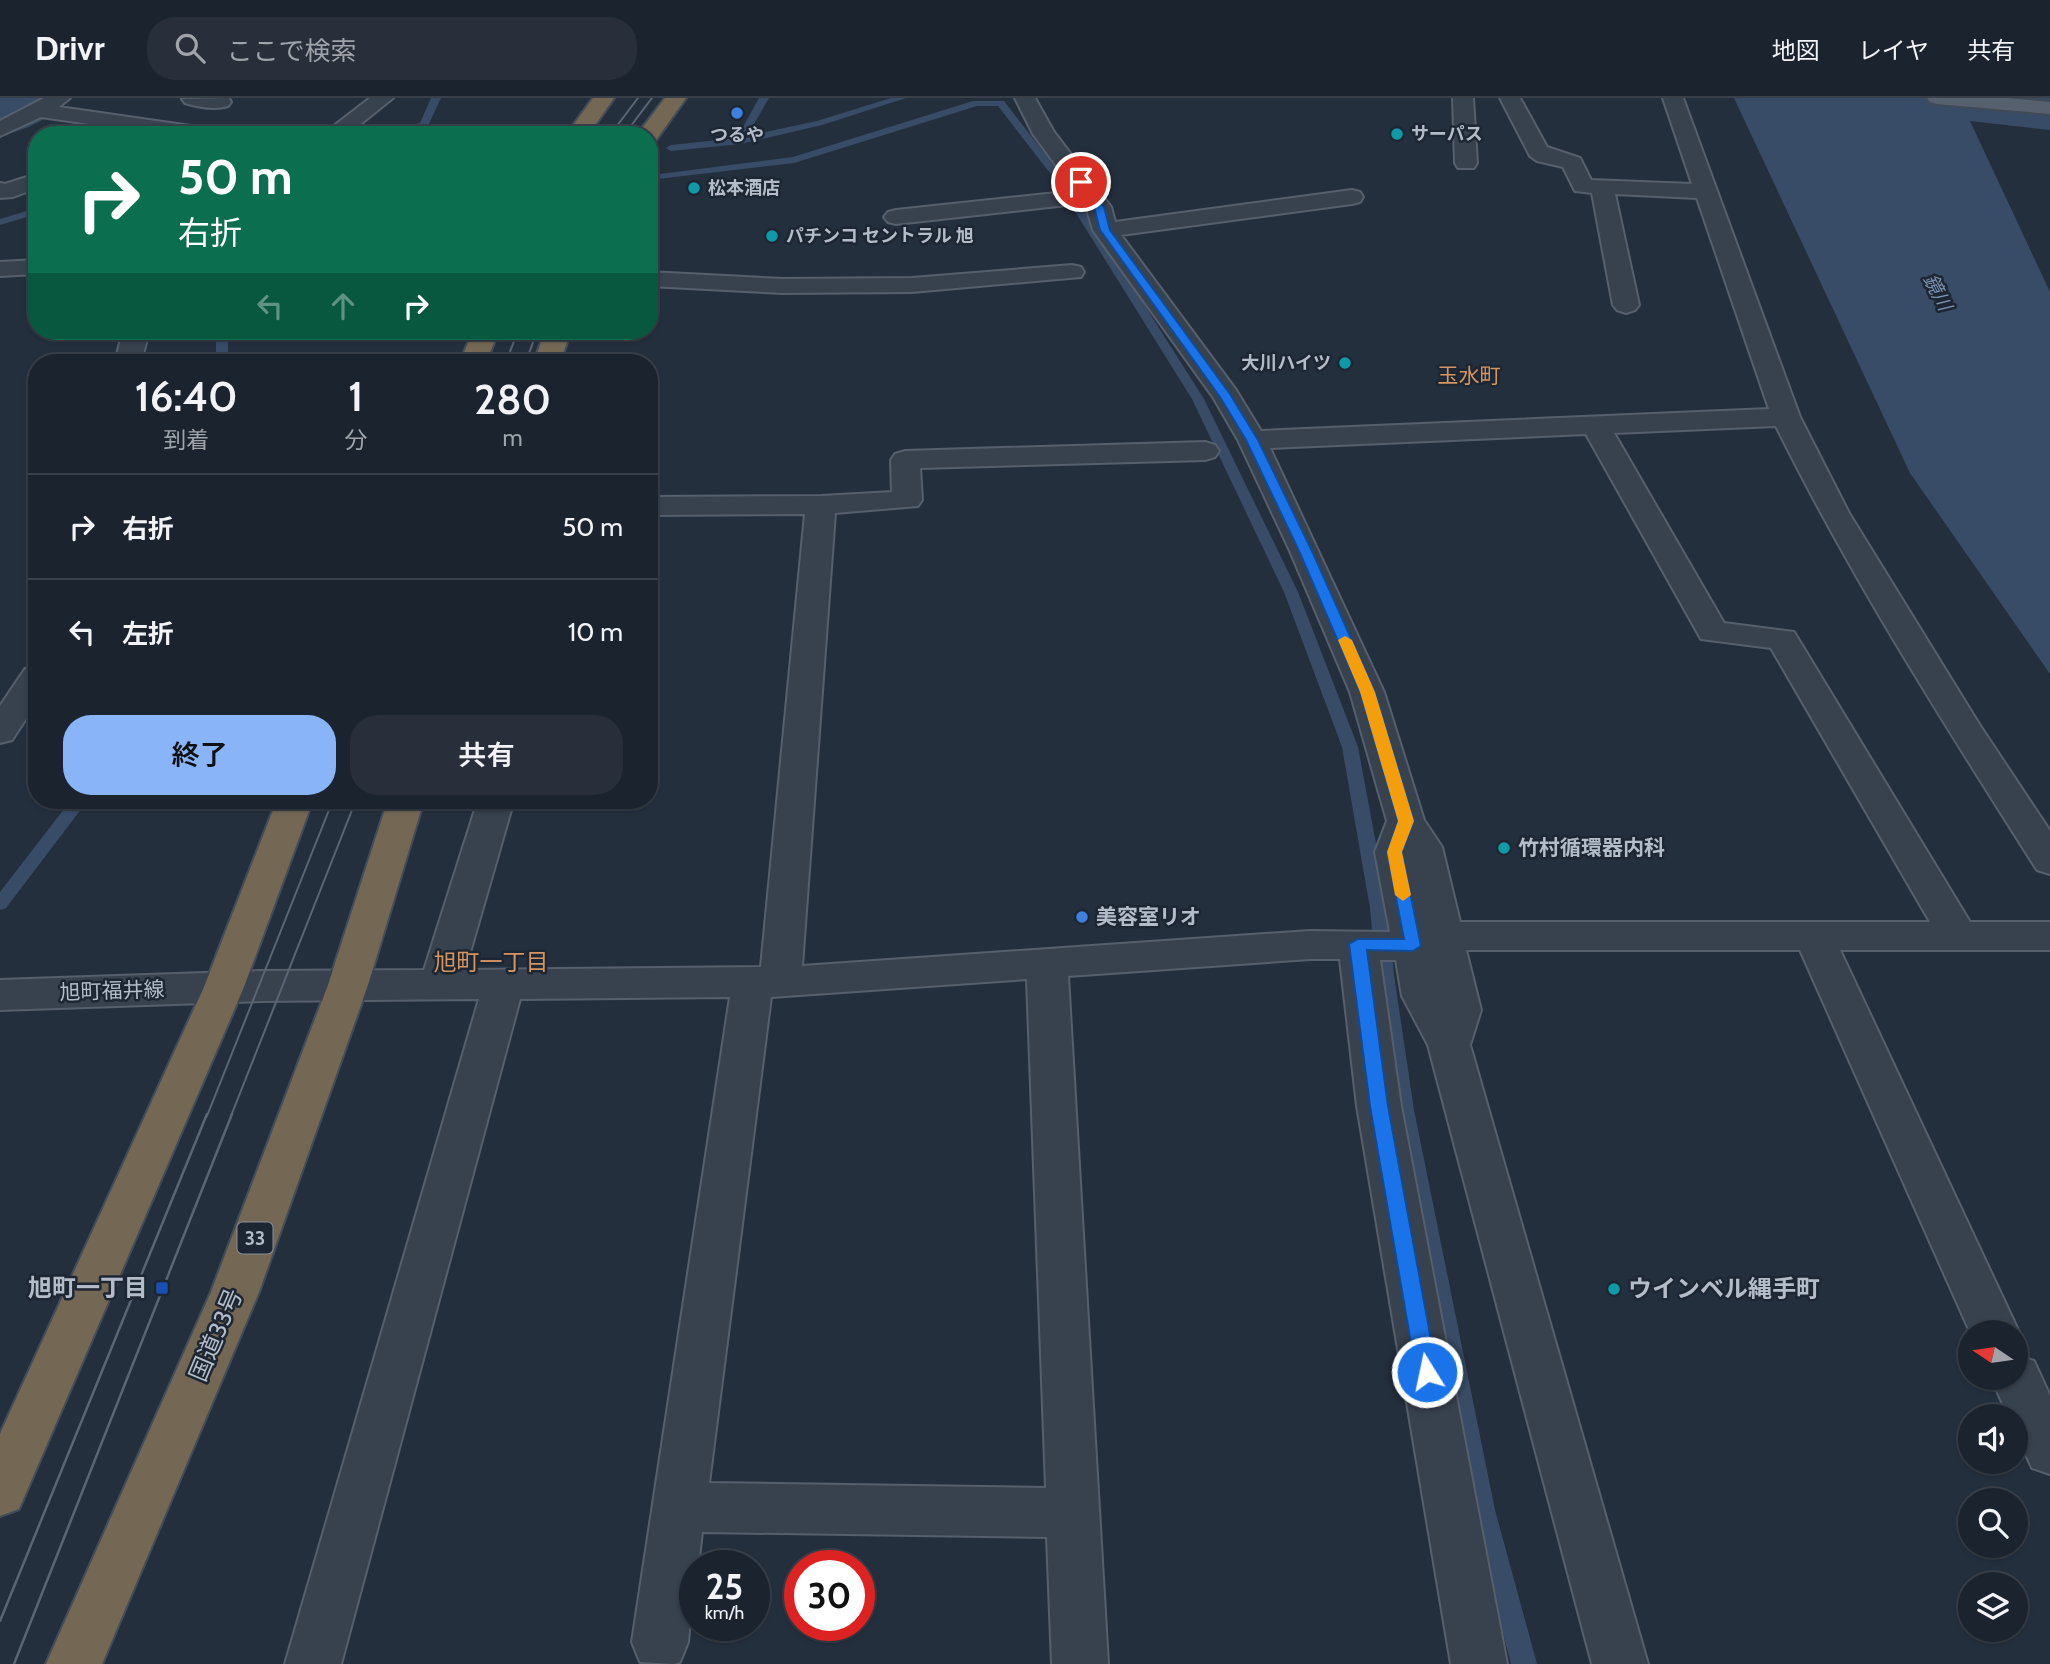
<!DOCTYPE html>
<html lang="ja">
<head>
<meta charset="utf-8">
<style>
  body { margin:0; font-family:Cabin,"Noto Sans JP",sans-serif; background:#282f3a; color:#f1f3f6; height:100vh; display:flex; flex-direction:column; font-size:26px; white-space:nowrap }
  * { box-sizing:border-box; margin:0 }
  p { font-size:23px; color:#a0a4aa }
  .icon { flex:none; width:38px; height:38px; fill:none; stroke:currentColor; stroke-width:2; stroke-linecap:round; stroke-linejoin:round }
  .map { position:relative; flex:1; overflow:hidden }
  .sheet { position:absolute; left:28px; top:256px; width:630px; height:455px; display:flex; flex-direction:column; background:#1b232e; border-radius:28px; box-shadow:0 2px 5px #0004,0 0 0 2px #39404a }
  .sheet>* { flex:none }
  .hud { position:absolute; left:28px; top:28px; width:630px; height:214px; border-radius:28px; box-shadow:0 2px 5px #0004,0 0 0 2px #39404a; background:#0b6e4f; color:#fff; overflow:hidden }
  .needle { width:46px; rotate:283deg }
  .controls { position:absolute; left:1958px; top:1222px; display:grid; gap:14px }
  .controls a { display:grid; place-items:center; width:70px; height:70px; border-radius:50%; background:#1b232e; box-shadow:0 2px 5px #0004,0 0 0 2px #39404a; font-size:35px }
  .speed { position:absolute; left:679px; top:1452px; display:flex; gap:14px; font-size:35px; font-weight:700; text-align:center }
  .speed>* { display:grid; place-content:center; width:91px; height:91px; border-radius:50%; background:#1b232e; box-shadow:0 2px 5px #0004,0 0 0 2px #39404a; line-height:1 }
  .speed small { font-size:18px; font-weight:400 }
  .speed .limit { border:10px solid #d22; background:#fff; color:#111 }
  .pin { position:absolute; display:grid; place-items:center; width:60px; height:60px; color:#fff; margin:-30px; border:4px solid #fff; border-radius:50%; box-shadow:0 2px 7px #0007 }
  .me { position:absolute; width:77px; margin:-38px; rotate:350deg; stroke-linejoin:round; filter:drop-shadow(0 0 5px #0008) }
  .turn { display:flex; align-items:center; gap:24px; height:147px; padding:0 35px; font-size:32px }
  .turn .icon { width:91px; height:91px; stroke-width:2.5 }
  .turn b { display:block; font-size:49px; line-height:60px }
  .lanes { display:flex; align-items:center; height:66px; padding:0 35px; background:#0003; justify-content:center; gap:35px; direction:ltr }
  .lanes .off { opacity:.35 }
  .eta { display:flex; justify-content:space-evenly; align-items:center; height:119px; text-align:center }
  .eta b { font-size:42px; font-weight:600; line-height:49px }
  .button { display:flex; gap:14px; margin-top:auto; padding:14px 35px }
  .button a { flex:1; height:80px; border-radius:28px; background:#8ab4f8; color:#111; font-size:28px; font-weight:600; line-height:80px; text-align:center }
  .button a+a { background:#282f3a; color:#f1f3f6 }
  ul { padding:0; list-style:none }
  li { display:flex; align-items:center; gap:21px; height:105px; padding:0 35px; border-top:2px solid #39404a }
  li div { flex:1 }
  li b { display:block; font-size:26px }
  li em { font-style:normal }
  header { display:flex; align-items:center; gap:42px; box-sizing:border-box; height:98px; padding:0 35px; background:#1b232e; border-bottom:2px solid #39404a }
  header strong { font-size:33px }
  nav { display:flex; gap:38px; margin-inline-start:auto; font-size:24px }
  .search { width:490px; height:63px; background:#282f3a; display:flex; align-items:center; gap:18px; box-sizing:border-box; padding:0 24px; border-radius:28px; color:#a0a4aa; font-size:26px }
  .map>svg:first-child { display:block }
  .water { fill:#394c67 }
  .lines { fill:none; stroke-linecap:round; stroke-linejoin:round }
  .stream { fill:#394c67; fill-rule:evenodd }
  .river { fill:#394c67; fill-rule:evenodd }
  .minor-casing { stroke:#565f6c; stroke-width:4 }
  .major-casing { stroke:#414a57; stroke-width:4 }
  .highway-casing { stroke:#434c59; stroke-width:4 }
  .minor { fill:#38414e; fill-rule:evenodd }
  .major { fill:#56606e; fill-rule:evenodd }
  .highway { fill:#746855; fill-rule:evenodd }
  .tram-far1 { stroke:#5a6575; stroke-width:2 }
  .tram { stroke:#5a6575; stroke-width:2.5 }
  .route { fill:#1a73e8; stroke:#114b97; stroke-width:2 }
  .slow { fill:#f59e0b }
  .shop-dot { fill:#3f7fe0; stroke:#1d2633; stroke-width:2.5 }
  .culture-dot { fill:#0f9aa8; stroke:#1d2633; stroke-width:2.5 }
  .transit-dot { fill:#1a4fb4; stroke:#1d2633; stroke-width:2.5 }
  .labels { text-anchor:middle; stroke-width:5; stroke-linejoin:round; paint-order:stroke }
  .far-poi-label { font-size:18px; font-weight:bold; fill:#b4bcc9; stroke:#1d2633; text-anchor:start }
  .far-water-label { font-size:19px; font-style:italic; fill:#7c92b1; stroke:#1d2633 }
  .shield { fill:#1d2633; stroke:#878f9c; stroke-width:2 }
  .shield-label { font-size:19px; font-weight:bold; fill:#b4bcc9 }
  .far-quarter-label { font-size:21px; fill:#d59563; stroke:#1d2633 }
  .poi-label { font-size:21px; font-weight:bold; fill:#b4bcc9; stroke:#1d2633; text-anchor:start }
  .street-label { font-size:21px; fill:#b4bcc9; stroke:#1d2633 }
  .neighbourhood-label { font-size:23px; fill:#d59563; stroke:#1d2633 }
  .near-poi-label { font-size:24px; font-weight:bold; fill:#b4bcc9; stroke:#1d2633; text-anchor:end }
  .near-street-label { font-size:24px; fill:#b4bcc9; stroke:#1d2633 }
</style>
</head>
<body>
<header>
<strong>Drivr</strong>
<div class="search"><svg class="icon" aria-label="search" viewBox="0 0 24 24"><circle cx="10" cy="10" r="6"/><path d="M15 15l6 6"/></svg>ここで検索</div>
<nav><a>地図</a><a>レイヤ</a><a>共有</a></nav>
</header>
<div class="map">
<svg width="2050" height="1566" viewBox="0 0 2050 1566">
  <rect width="100%" height="100%" fill="#242f3e"/>
  <path class="water" d="M1734 0H2050V32L1970 23 2050 194V576L1910 375Z"/>
  <g class="lines">
    <path class="stream" d="M431 0H441L424 36H418L417 31 360 36 355 33 360 30 406 28 420 25Z
      M759 0H769L747 38 817 23 891 0H906L822 27 740 46 671 53 666 50 671 47 737 40Z
      M973 3H1004L1065 82 1204 301 1298 494 1358 649 1388 810 1394 877 1414 1012 1495 1412 1537 1566H1511L1471 1412 1394 1012 1376 877 1370 810 1342 649 1284 494 1192 301 1056 83 998 8H977L794 65 649 82V78L652 77 793 59Z
      M323 32 326 33 327 37H306Z
      M37 110V116L0 127V121Z
      M216 233H228V264H216Z
      M71 702H88L6 810 0 812V794Z"/>
    <path class="river" d="M0 0H67C52 21 25 32 0 38Z"/>
    <g class="minor-casing">
      <path id="minor" d="M44 0H70L59 9 191 28 199 29 202 34 200 37H166L41 19 0 38V23Z
        M229 0 231 4 228 8C215 12 198 9 185 5L182 1Z
        M370 0H393L347 37H322Z
        M1015 0H1035L1054 34 1111 109 1115 124 1352 92 1360 94 1363 99 1360 104 1352 106 1121 137 1236 292 1261 333 1769 311 1697 100 1615 96 1639 207 1635 212 1626 215 1617 212 1613 207 1592 95 1575 93 1563 69 1537 63 1530 58 1500 0H1520L1547 49 1580 60 1591 82 1692 86 1663 0H1683L1800 319 1849 415 1979 626 2050 733V776L2037 772C1945 627 1852 482 1776 328L1614 335 1724 525 1794 534 1970 824H2050V852H1840L2019 1234 2016 1241V1234H1970L1800 852H1466L1481 912 1470 947 1648 1566H1592L1428 947 1402 898 1396 862H1380L1401 1008 1507 1566H1451L1357 1008 1340 861H1310L1068 878 1108 1566H1052L1047 1439 702 1434 698 1468H695L688 1544 680 1564 674 1566 640 1564 632 1544 730 899 520 901 341 1566H285L479 901 260 903 0 912V882L260 873 424 872 478 702H514L465 872 761 869 805 416 649 417V399L821 398 892 394 891 362 895 356 905 353 1205 344 1215 347 1219 353 1215 359 1205 362 920 370 922 402 918 408 835 415 802 868 1310 833 1390 834 1375 754 1387 723 1350 594 1290 453 1238 342 1213 299 1093 132 1085 105 896 126 888 124 884 119 888 114 896 112 1075 93 1033 36ZM1586 336 1701 541 1771 550 1930 824H1460L1442 749 1424 722 1384 594 1270 350ZM1027 881 1046 1390 709 1385 771 899Z
        M1453 0H1473L1477 65 1474 70H1458L1455 65Z
        M33 77 37 78V90L13 99 0 100V85L5 86Z
        M37 162V176L0 178V164Z
        M1072 167 1081 169 1084 174 1081 179 912 194 783 195 649 188V174L783 181 912 180Z
        M123 233H149L141 264H115Z
        M37 568V604L12 642 0 645V608L25 571Z
        M2016 1257 2034 1263 2050 1298V1376L2032 1370 2016 1335V1318H2008L1991 1279H2016Z"/>
    </g>
    <g class="major-casing">
      <path id="major" d="M1927 0H2007L2050 4V16L1937 6 1930 4Z"/>
    </g>
    <g class="highway-casing">
      <path id="highway" d="M593 0H614L588 37H566Z
        M665 0H686L656 42 649 43V37H637Z
        M473 233H499L486 264H460Z
        M545 233H571L560 264H534Z
        M277 702H313L244 889 19 1411 0 1418V1336L204 889Z
        M388 702H424L368 887 259 1194 102 1566H46L211 1194 328 887Z"/>
    </g>
    <use href="#minor" class="minor"/>
    <use href="#major" class="major"/>
    <use href="#highway" class="highway"/>
    <path class="tram-far1" d="M610 37 638 0
      M624 37 652 0
      M506 264 518 233
      M526 264 537 233
      M207 1018 333 702
      M231 1018 356 702"/>
    <path class="tram" d="M0 1523 207 1016
      M14 1566 232 1016"/>
  </g>
  <path class="route" d="M1078 82H1084L1104 109 1110 132 1230 296 1258 342 1312 453 1375 594 1414 723 1402 754 1421 848 1413 853 1367 852 1388 1008 1437 1274 1434 1280 1427 1283 1419 1280 1416 1274 1370 1008 1349 846 1358 841H1404L1387 754 1398 723 1360 594 1299 453 1246 342 1220 299 1100 132 1094 109 1076 84Z"/>
  <path class="slow" d="M1345 538 1352 542 1375 594 1414 723 1402 754 1411 797 1403 803 1395 797 1387 754 1398 723 1360 594 1338 542Z"/>
  <g class="shop-dot">
    <circle cx="737" cy="15" r="7"/>
    <circle cx="1082" cy="819" r="7"/>
  </g>
  <g class="culture-dot">
    <circle cx="1397" cy="36" r="7"/>
    <circle cx="694" cy="90" r="7"/>
    <circle cx="772" cy="138" r="7"/>
    <circle cx="1345" cy="265" r="7"/>
    <circle cx="1504" cy="750" r="7"/>
    <circle cx="1614" cy="1191" r="7"/>
  </g>
  <rect class="transit-dot" x="155" y="1183" width="14" height="14" rx="3.5"/>
  <g class="labels">
    <g class="far-poi-label">
      <text x="1411" y="42">サーパス</text>
      <text x="737" y="43" text-anchor="middle">つるや</text>
      <text x="708" y="96">松本酒店</text>
      <text x="786" y="144">パチンコ セントラル 旭</text>
      <text x="1331" y="271" text-anchor="end">大川ハイツ</text>
    </g>
    <g class="far-water-label">
      <text transform="translate(1938 194) rotate(62)" y="7">鏡川</text>
    </g>
    <rect class="shield" x="237.5" y="1124.5" width="35" height="31" rx="5"/>
    <g class="shield-label">
      <text x="255" y="1147">33</text>
    </g>
    <g class="far-quarter-label">
      <text x="1469" y="285">玉水町</text>
    </g>
    <g class="poi-label">
      <text x="1518" y="757">竹村循環器内科</text>
      <text x="1096" y="826">美容室リオ</text>
    </g>
    <g class="street-label">
      <text transform="translate(112 893) rotate(-2)" y="7">旭町福井線</text>
    </g>
    <g class="neighbourhood-label">
      <text x="491" y="872">旭町一丁目</text>
    </g>
    <g class="near-poi-label">
      <text x="148" y="1198">旭町一丁目</text>
      <text x="1628" y="1199" text-anchor="start">ウインベル縄手町</text>
    </g>
    <g class="near-street-label">
      <text transform="translate(216 1237) rotate(-67)" y="8">国道33号</text>
    </g>
  </g>
</svg>
<div class="controls">
<a><svg class="needle" viewBox="-14 -14 28 28"><path d="M0-13l5 13h-10z" fill="#e53935"/><path d="M0 13l5-13h-10z" fill="#a0a4aa"/></svg></a>
<a><svg class="icon" aria-label="sound" viewBox="0 0 24 24"><path d="M4 9h4l5-4v14l-5-4H4zM17 9q2 3 0 6"/></svg></a>
<a><svg class="icon" aria-label="search" viewBox="0 0 24 24"><circle cx="10" cy="10" r="6"/><path d="M15 15l6 6"/></svg></a>
<a><svg class="icon" aria-label="layers" viewBox="0 0 24 24"><path d="M12 4l9 5-9 5-9-5zM3 14l9 5 9-5"/></svg></a>
</div>
<div class="speed"><div>25<small>km/h</small></div><div class="limit">30</div></div>
<div class="pin" style="left:1081px;top:84px;background:#d93025"><svg class="icon" aria-label="arrive" viewBox="0 0 24 24"><path d="M6 21V4h12l-3 4 3 4H6"/></svg></div>
<svg class="me" style="left:1427px;top:1274px" viewBox="-20 -20 40 40"><circle r="17" fill="#1a73e8" stroke="#fff" stroke-width="3"/><path d="M0-11L8 9 0 5-8 9z" fill="#fff"/></svg>
<div class="hud">
<div class="turn"><svg class="icon" aria-label="right" viewBox="0 0 24 24"><path d="M7 20v-9h11M14 6l5 5-5 5"/></svg><div><b>50 m</b>右折</div></div>
<div class="lanes"><svg class="icon off" aria-label="left" viewBox="0 0 24 24"><path d="M17 20v-9H6M10 6l-5 5 5 5"/></svg><svg class="icon off" aria-label="ahead" viewBox="0 0 24 24"><path d="M12 20V5M6 11l6-6 6 6"/></svg><svg class="icon" aria-label="right" viewBox="0 0 24 24"><path d="M7 20v-9h11M14 6l5 5-5 5"/></svg></div>
</div>
<section class="sheet">
<div class="eta">
<div><b>16:40</b><p>到着</p></div>
<div><b>1</b><p>分</p></div>
<div><b>280</b><p>m</p></div>
</div>
<ul>
<li><svg class="icon" aria-label="right" viewBox="0 0 24 24"><path d="M7 20v-9h11M14 6l5 5-5 5"/></svg><div><b>右折</b></div><em>50 m</em></li>
<li><svg class="icon" aria-label="left" viewBox="0 0 24 24"><path d="M17 20v-9H6M10 6l-5 5 5 5"/></svg><div><b>左折</b></div><em>10 m</em></li>
</ul>
<div class="button"><a>終了</a><a>共有</a></div>
</section>
</div>
</body>
</html>
